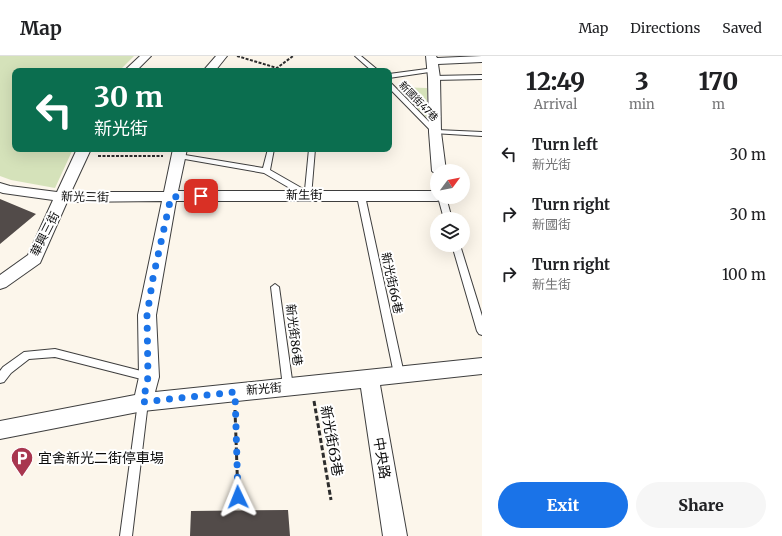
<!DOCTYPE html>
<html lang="en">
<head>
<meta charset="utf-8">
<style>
  body { margin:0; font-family:Merriweather,"Noto Sans TC",serif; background:#f6f6f6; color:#202124; height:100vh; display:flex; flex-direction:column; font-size:15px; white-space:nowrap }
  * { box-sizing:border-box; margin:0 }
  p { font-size:13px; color:#757577 }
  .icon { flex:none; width:22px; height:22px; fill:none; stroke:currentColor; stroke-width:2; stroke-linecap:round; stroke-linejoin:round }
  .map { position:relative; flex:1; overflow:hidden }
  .sheet { display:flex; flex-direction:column; background:#fff; width:300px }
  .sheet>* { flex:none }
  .banner { position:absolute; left:12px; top:12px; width:380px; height:84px; border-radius:8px; box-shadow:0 4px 16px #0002; background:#0b6e4f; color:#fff; overflow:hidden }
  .needle { width:26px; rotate:58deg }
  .buttons { position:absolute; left:430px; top:108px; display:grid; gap:8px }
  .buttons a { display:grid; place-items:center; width:40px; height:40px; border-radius:50%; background:#fff; box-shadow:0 4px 16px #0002; font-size:20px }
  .pin { position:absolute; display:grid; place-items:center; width:34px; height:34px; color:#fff; margin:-17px; border-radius:8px; box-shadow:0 2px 6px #0006 }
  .me { position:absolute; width:44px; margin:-22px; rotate:358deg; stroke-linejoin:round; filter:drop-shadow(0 0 3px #0008) }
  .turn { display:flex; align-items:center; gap:14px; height:84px; padding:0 16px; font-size:18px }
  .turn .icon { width:52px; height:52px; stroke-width:2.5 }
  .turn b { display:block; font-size:28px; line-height:34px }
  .eta { display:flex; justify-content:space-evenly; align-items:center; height:68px; text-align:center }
  .eta b { font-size:24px; font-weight:800; line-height:28px }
  .button { display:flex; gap:8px; margin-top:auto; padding:8px 16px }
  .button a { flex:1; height:46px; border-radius:24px; background:#1a73e8; color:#fff; font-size:16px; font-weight:800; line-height:46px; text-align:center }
  .button a+a { background:#f6f6f6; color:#202124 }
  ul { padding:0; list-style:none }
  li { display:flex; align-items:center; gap:12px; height:60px; padding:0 16px }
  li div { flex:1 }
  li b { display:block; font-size:15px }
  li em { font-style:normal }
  header { display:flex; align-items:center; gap:24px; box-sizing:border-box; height:56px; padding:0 20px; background:#fff; border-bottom:1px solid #e0e0e0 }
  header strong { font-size:19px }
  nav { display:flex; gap:22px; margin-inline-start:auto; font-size:14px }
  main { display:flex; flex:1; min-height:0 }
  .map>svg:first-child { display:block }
  .green { fill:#d5e2ba }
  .building { fill:#524b49 }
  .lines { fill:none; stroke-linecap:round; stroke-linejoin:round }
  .service-casing { stroke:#3e3e3e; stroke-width:2 }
  .minor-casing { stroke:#3e3e3e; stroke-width:2 }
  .path-far1 { stroke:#2d2d2d; stroke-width:2; stroke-dasharray:3 1.5; stroke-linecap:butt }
  .path { stroke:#2d2d2d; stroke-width:3; stroke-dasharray:5 2.5; stroke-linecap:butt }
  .service { fill:#fff; fill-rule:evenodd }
  .minor { fill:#fff; fill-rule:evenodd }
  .route { stroke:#1a73e8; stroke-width:7; stroke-dasharray:0 12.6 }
  .labels { text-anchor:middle; stroke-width:4; stroke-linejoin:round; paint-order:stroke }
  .far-street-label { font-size:10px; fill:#0b0b0b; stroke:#fff }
  .street-label { font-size:12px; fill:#0b0b0b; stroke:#fff }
  .near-street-label { font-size:14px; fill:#0b0b0b; stroke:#fff }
  .near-poi-label { font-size:14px; fill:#0b0b0b; stroke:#fff; text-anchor:start }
</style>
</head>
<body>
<header>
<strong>Map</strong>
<nav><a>Map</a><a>Directions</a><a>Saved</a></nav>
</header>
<main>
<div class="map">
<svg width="482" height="480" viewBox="0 0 482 480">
  <rect width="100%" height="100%" fill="#fcf6eb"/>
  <path class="green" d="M0 0H134L119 15H15V93H73L55 132 11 124 0 120Z
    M396 31 427 32V62Z"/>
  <path class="building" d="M0 143 36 158 0 188Z
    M288 454 290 480H190L191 455Z"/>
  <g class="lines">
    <g class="service-casing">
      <path id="service" d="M355 0H361L379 15H372Z
        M434 12 437 14 436 15 389 22V18Z
        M482 19V23L434 24 431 22 434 20Z
        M389 26 391 27 437 74 482 76V80L433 77 389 32Z
        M268 93H274L270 114 305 134 309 93H315L311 141H305L264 117 179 102 175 100 179 98 263 112Z
        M358 138H361L365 140 404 318 403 321 399 322 395 321 394 318 357 140Z
        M438 141H446L452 163H444Z
        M452 189H460L482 260V279L479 278 477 275Z
        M275 228 279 231 293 331 292 334 288 335 284 334 283 331 271 231Z
        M55 293 149 317 153 318 154 321 153 324 149 325 55 301 29 303 11 317 4 326 0 327V315L3 311 24 296Z
        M143 341 147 343 148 346 132 480H120L138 346 139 343Z"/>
    </g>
    <g class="minor-casing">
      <path id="minor" d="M140 0H151L136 15H124Z
        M216 0H227L215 15H203Z
        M426 0H436L437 2 482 0V6L438 8 440 22 441 76 446 115H437V119L432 115 429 76 428 22Z
        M77 93H91L71 136H164L173 93H187L178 135H437V141H444L442 143 437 145H176L156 259 159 321 155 336 482 302V318L380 329 407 480H383L361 332 143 355 0 383V365L135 339 139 321 138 259 162 145 67 146 40 207 6 231 0 233V219L28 199 53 144 3 137 0 136V127L10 130 57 136Z"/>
    </g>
    <path class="path-far1" d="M237 0 277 12 293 0
      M98 100H163"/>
    <path class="path" d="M314 345 331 444
      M235 354 238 441"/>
    <use href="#service" class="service"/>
    <use href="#minor" class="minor"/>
  </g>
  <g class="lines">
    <path class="route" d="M201 140 171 141 153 222 147 259 148 321 143 346 235 336 238 441"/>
  </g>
  <defs>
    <g id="parking-pin" transform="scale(1.15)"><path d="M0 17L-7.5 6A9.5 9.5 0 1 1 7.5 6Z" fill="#a8364f" stroke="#fff"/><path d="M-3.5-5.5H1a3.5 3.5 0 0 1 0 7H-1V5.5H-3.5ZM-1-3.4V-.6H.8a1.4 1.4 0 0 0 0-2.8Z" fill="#fff"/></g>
  </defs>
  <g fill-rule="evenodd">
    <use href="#parking-pin" x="22" y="402"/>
  </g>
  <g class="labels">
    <g class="far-street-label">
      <text transform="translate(419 45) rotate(46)" y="4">新國街47巷</text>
    </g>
    <g class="street-label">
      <text x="304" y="143">新生街</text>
      <text transform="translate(85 141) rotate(1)" y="4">新光三街</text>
      <text transform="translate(45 178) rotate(-63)" y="4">華興三街</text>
      <text transform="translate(392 227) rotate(78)" y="4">新光街66巷</text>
      <text transform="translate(294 279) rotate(83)" y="4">新光街86巷</text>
      <text transform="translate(264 333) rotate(-5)" y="4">新光街</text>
    </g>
    <g class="near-street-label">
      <text transform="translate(332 385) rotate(80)" y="5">新光街63巷</text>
      <text transform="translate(382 402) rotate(81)" y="5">中央路</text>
    </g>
    <g class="near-poi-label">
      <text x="38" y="407">宜舍新光二街停車場</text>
    </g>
  </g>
</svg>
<div class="buttons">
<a><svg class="needle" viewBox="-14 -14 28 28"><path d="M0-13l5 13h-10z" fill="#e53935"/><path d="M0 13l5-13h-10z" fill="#757577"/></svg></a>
<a><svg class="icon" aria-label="layers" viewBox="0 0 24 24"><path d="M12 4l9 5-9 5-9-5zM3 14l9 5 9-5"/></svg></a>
</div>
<div class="pin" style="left:201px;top:140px;background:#d93025"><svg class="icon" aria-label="arrive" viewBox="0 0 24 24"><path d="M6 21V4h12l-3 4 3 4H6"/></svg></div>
<svg class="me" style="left:238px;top:441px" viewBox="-20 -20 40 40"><path d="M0-17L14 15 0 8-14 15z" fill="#1a73e8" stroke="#fff" stroke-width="4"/></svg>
<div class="banner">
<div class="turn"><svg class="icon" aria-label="left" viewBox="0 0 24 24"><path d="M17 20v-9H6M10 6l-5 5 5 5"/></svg><div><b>30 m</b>新光街</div></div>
</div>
</div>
<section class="sheet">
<div class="eta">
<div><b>12:49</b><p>Arrival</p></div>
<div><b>3</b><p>min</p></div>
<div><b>170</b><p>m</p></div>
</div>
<ul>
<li><svg class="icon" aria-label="left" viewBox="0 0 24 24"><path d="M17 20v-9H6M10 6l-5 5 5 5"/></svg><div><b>Turn left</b><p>新光街</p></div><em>30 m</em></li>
<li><svg class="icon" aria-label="right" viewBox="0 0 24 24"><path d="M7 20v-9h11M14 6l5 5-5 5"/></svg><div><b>Turn right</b><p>新國街</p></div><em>30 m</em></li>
<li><svg class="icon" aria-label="right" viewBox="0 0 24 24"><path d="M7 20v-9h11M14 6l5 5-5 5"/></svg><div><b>Turn right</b><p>新生街</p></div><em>100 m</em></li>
</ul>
<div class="button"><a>Exit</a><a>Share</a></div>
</section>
</main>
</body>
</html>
